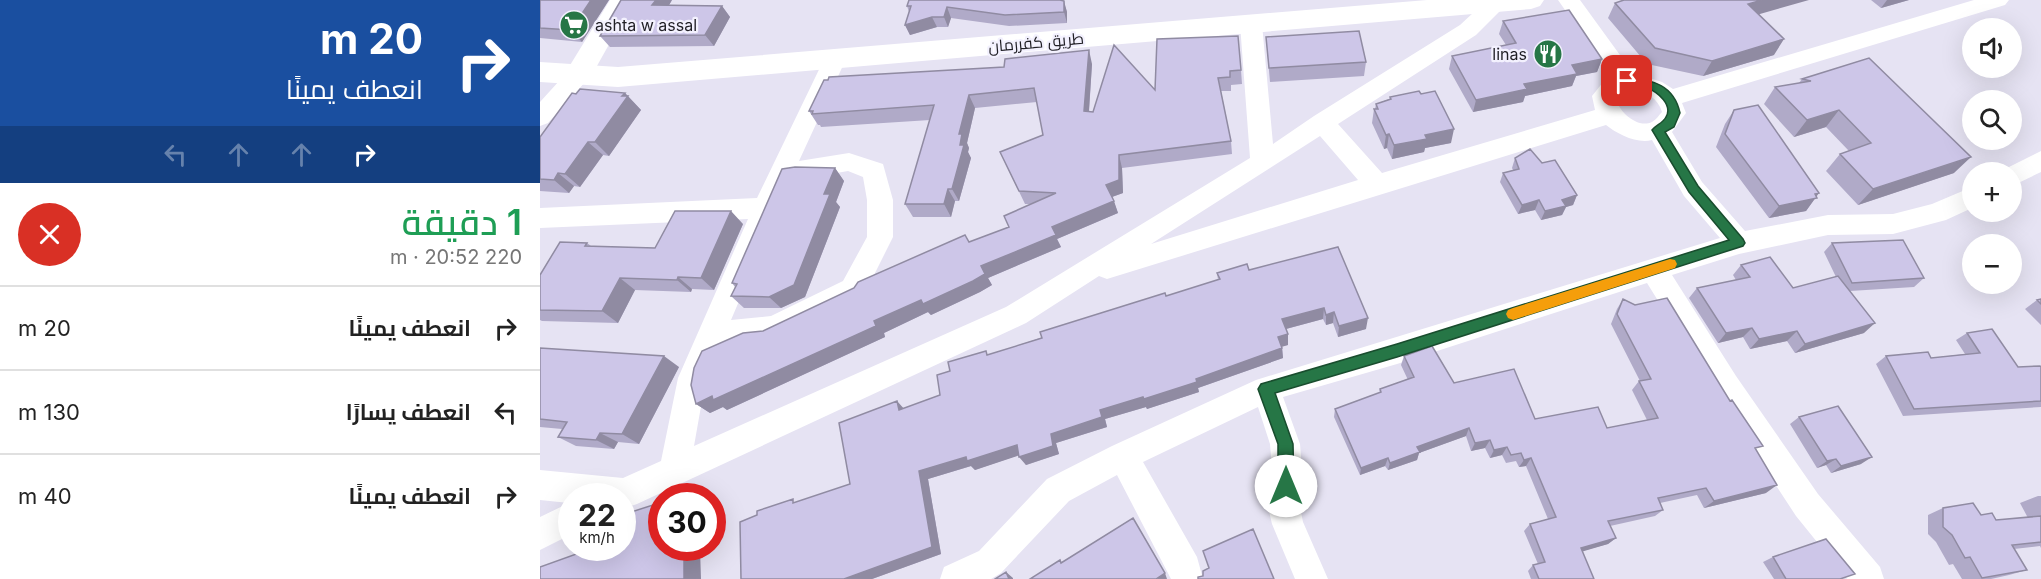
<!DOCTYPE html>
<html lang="ar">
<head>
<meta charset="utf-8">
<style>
  body { margin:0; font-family:Inter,Cairo,sans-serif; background:#f2f2f2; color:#222; direction:rtl; height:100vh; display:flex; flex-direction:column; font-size:22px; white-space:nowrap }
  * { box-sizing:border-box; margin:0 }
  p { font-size:20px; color:#767676 }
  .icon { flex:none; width:33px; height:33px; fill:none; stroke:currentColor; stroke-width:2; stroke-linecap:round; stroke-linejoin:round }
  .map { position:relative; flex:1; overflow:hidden; direction:ltr }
  .sheet { display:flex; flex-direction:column; background:#fff; width:540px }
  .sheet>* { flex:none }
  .top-card { background:#1a4fa0; color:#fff; overflow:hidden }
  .tools { position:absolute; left:1422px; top:18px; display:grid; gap:12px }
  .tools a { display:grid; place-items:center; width:60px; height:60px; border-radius:50%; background:#fff; box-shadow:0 6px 24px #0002; font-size:30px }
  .speed { position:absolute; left:18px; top:483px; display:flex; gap:12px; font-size:30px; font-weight:700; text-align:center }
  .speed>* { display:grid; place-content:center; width:78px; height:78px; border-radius:50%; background:#fff; box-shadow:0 6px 24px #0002; line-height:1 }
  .speed small { font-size:15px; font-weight:400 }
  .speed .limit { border:9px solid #d22; background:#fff; color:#111 }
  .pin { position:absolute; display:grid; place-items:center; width:51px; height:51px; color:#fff; margin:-26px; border-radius:12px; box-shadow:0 3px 9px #0006 }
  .me { position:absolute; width:66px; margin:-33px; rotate:0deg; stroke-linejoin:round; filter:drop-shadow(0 0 4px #0008) }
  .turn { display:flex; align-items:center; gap:21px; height:126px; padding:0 18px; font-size:27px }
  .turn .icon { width:78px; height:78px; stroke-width:2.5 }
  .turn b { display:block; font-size:42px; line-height:51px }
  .lanes { display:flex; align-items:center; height:57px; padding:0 18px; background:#0003; justify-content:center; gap:30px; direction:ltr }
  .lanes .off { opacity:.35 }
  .round { display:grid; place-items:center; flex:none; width:63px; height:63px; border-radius:32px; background:#f2f2f2 }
  .summary { display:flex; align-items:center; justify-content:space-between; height:102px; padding:0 18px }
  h1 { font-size:36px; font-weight:600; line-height:45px; color:#1e9e55 }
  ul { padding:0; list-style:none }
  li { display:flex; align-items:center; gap:18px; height:84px; padding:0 18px; border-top:2px solid #e0e0e0 }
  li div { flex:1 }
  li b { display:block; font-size:22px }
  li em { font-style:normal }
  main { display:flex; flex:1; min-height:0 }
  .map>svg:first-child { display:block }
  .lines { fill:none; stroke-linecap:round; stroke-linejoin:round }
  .minor { fill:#fff; fill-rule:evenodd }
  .tertiary { fill:#fff; fill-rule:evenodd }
  .secondary { fill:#fff; fill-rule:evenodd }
  .wall { fill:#b0aac8 }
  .shaded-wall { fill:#908ba2 }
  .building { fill:#cdc6e8; stroke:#908ba2; stroke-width:1.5 }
  .route { fill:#267646; stroke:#194d2e; stroke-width:1.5 }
  .slow { fill:#f59e0b }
  .labels { text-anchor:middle; stroke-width:4.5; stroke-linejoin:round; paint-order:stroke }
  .poi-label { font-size:16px; fill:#201f25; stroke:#f3f1fe; text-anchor:start }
  .street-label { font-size:16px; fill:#201f25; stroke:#f3f1fe }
</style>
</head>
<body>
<main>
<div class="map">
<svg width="1501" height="579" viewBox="0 0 1501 579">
  <rect width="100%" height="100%" fill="#e6e3f3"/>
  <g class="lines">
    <path class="minor" d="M947 0H964L967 4 936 35 798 124 842 173 1055 110 1052 96 1064 81 1073 78 1018 0H1040L1093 73 1122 82 1133 89 1434 0H1469L1465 5 1142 103 1146 113 1132 132 1162 182 1205 231 1288 215 1353 214 1392 204 1432 187V208L1406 220 1353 234 1288 235 1199 254 1132 275 1196 376 1278 494 1340 567 1344 579H1307L1256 516 1176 394 1107 283 857 364 743 397 760 444 762 469 760 507 763 522 788 579H755L732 524 728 507 732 469 730 444 718 407 603 462 657 557 663 579H631L577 475 529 501 461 573 451 579H400L404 567 439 551 507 479 572 446 716 380 1180 238 1144 196 1112 140C1097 144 1077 134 1066 125L567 279 559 276 486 323 97 504 82 509V496H32V534L0 550V517L29 503 0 500V470L83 478 121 461 138 378 208 219 0 228V208L217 198 287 53 295 51 303 53 306 59 259 161 309 153 343 164 353 200V237L323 297 234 340 180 345 166 378 154 446 466 307 710 158 700 24 703 19 711 17 719 19 722 24 733 144 774 116 920 25ZM1093 89C1106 92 1118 98 1122 112 1119 115 1116 120 1112 122 1097 129 1078 111 1076 98L1080 93ZM780 136 818 180 611 244ZM308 171 323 177 327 200V237L303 281 231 316 191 320 250 181Z
      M38 67 46 69 49 75 46 81 8 123 0 126V102L30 69Z
      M1501 151V172L1472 186V172H1462L1463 170Z"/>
    <path class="tertiary" d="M70 0H98L86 14 48 82 38 85 28 82 24 75Z"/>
    <path class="secondary" d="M887 0H1004L1000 6 991 9 78 87 0 82V62L78 67Z"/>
  </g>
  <path class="wall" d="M0 0H69L42 42 0 38Z
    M132 0 129 5 182 6 190 17 174 46 70 47 60 36Z
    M523 0 527 12V23L469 26 411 18 408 27H397L370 35 365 25 369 12 367 6Z
    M1331 0H1369L1341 8Z
    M1075 3 1219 14 1234 55 1163 76 1107 64 1068 18Z
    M963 21 1062 59 1057 72 1036 76 1032 86 985 96 983 102 933 112 909 69 912 56 966 45 959 34Z
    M726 37 826 62 824 76 730 82Z
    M617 39 701 70 702 84 691 85V91H681L691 141 692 154 582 168 583 193 572 197 578 213 517 239 521 247 448 278 452 285 440 292 391 315 388 312 344 333 345 337 187 410 183 407 170 413 156 404 223 331 429 242 469 227 490 204H485L460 152 503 135 497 102 435 108 427 143 429 148 428 152 431 158 419 201H415L411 217H373L365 204 390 120 281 127 280 125H278L269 111 552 64 549 112H553L615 90Z
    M1329 58 1414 173 1318 205 1286 171 1300 154 1309 151 1286 127 1254 137 1224 104 1235 87 1259 83 1262 79Z
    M85 93 101 110 69 156 63 155 40 187 34 186 29 193 0 191V137Z
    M850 97 911 143 885 148 884 152 852 159 847 148 844 149 832 123 834 109H835L836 104 849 99Z
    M1194 110 1276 197 1266 211 1229 218 1176 147 1185 124Z
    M975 158 1002 163 1037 195 1033 205 1026 207 1022 215 1001 220 995 210 978 214 960 182 963 173 973 170 972 168Z
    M295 168 304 181 296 202 300 207 265 297 241 308H204L191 296 195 287 192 283Z
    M203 224 174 290 152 289 151 292 95 290 78 323 2 321 0 320V275L47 243 51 246 115 248Z
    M1292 243 1384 278 1374 287 1310 291 1324 333 1255 353 1247 341 1210 349 1203 337 1178 343 1149 298 1157 288 1196 280 1193 275 1201 265 1253 288 1296 277 1284 252Z
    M709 270 826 329 798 337 793 323 786 325 783 319 746 329 748 334V345L742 346 743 358 658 388 659 392 607 409 606 407 565 419 567 427 516 443 519 454 486 465 479 455 435 470 431 466 388 479 401 554 332 579H201L258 502 310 484 364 409 400 395 410 371 449 355 626 296 678 280 677 273Z
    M1083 299 1217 451 1226 493 1164 508 1157 495 1120 503 1123 510 1115 516 1070 526 1076 538 1068 544 1042 551 1054 579H991L988 571 993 565 998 564 984 531 990 524 1008 519 986 466 979 467 976 461 966 463 962 455 950 458 945 448 931 451 926 436 879 453 877 460 848 470 845 466 820 475 794 417 795 409 839 393 840 389 868 380 861 365 864 356 914 383 995 419 1067 428 1107 420 1092 390 1099 381H1100L1071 324 1077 309Z
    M1501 299V325L1485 309 1497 300Z
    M1427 333 1478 367H1501V407L1363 416 1336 364 1346 356 1391 358 1425 354 1416 340Z
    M0 348 139 367 99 444 78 442 74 449 36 446 18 437 22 429 0 427Z
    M1259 417 1321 464 1291 473 1286 465 1277 468 1250 424Z
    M1498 496H1501V548L1500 546 1474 549 1487 570 1469 575 1451 579H1422L1413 564 1409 565 1396 542 1388 534V515L1403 508 1441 515 1456 520 1488 518 1480 503Z
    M1233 557 1302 579H1234L1223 562Z"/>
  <path class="shaded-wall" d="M51 0H69L42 42 31 30Z
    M116 0H132L122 17 112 5Z
    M1222 0H1269L1199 20 1208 4Z
    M1347 0H1369L1341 8Z
    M524 1 527 12V23L524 12Z
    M182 6 190 17 174 46 165 35Z
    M407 7 411 18 408 27 404 17Z
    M392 17 397 27 370 35 365 25Z
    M1244 39 1234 55 1163 76 1172 61Z
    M549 50 552 64 548 124 544 111Z
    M1062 59 1057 72 1036 76 1032 86 985 96 983 102 933 112 936 100 1032 65Z
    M85 93 101 110 69 156 55 142Z
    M429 95 435 108 427 143 429 148 428 152 431 158 419 201 412 189 420 145 419 134Z
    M1299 110 1286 127 1254 137 1267 120Z
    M914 129 911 143 885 148 884 152 852 159 854 145 885 135Z
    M849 134 847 148 844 149 846 135Z
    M48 142 63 155 40 187 25 174Z
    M579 155 582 168 583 193 569 198 566 185Z
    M1431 157 1414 173 1318 205 1333 189Z
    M295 168 304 181 296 202 300 207 265 297 241 308 229 297 284 194Z
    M18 173 34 186 29 193 14 180Z
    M408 189 415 201 411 217 404 204Z
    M1279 193 1266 211 1229 218 1239 206Z
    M1037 195 1033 205 1026 207 1022 215 1001 220 1005 211 1022 200Z
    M999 200 995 210 978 214 982 205Z
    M574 201 578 213 517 239 521 247 448 278 452 285 440 292 391 315 388 312 344 333 345 337 187 410 183 407 170 413 156 404 334 321 441 266 512 227Z
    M191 211 203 224 174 290 161 278Z
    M138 277 152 289 151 292 137 280Z
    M80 278 95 290 78 323 62 311Z
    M784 308 783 319 742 330V319Z
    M794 312 793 323 786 325V315Z
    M828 318 826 329 798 337 799 326Z
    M1335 323 1324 333 1255 353 1265 344Z
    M1212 328 1203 337 1178 343 1186 333Z
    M1257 331 1247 341 1210 349 1219 339Z
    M748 334V345L738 348V337Z
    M742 348 743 358 658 388 659 392 607 409 606 407 565 419 567 427 516 443 519 454 486 465 479 457 511 434 560 410 603 397Z
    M124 356 139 367 99 444 82 434Z
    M357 401 366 411 359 410Z
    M929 428 926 436 879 453 877 460 848 470 850 463 877 447Z
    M60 433 78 442 74 449 56 440Z
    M950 440 945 448 931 451 935 443Z
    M477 445 483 454 435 470 431 466 388 479 401 554 332 579H304L379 471 426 457Z
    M967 447 962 455 950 458 954 450Z
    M1332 457 1321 464 1291 473 1301 466Z
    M848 458 845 466 820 475 821 468Z
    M991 458 986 466 979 467 984 460Z
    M1296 459 1286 465 1277 468 1287 461Z
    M1237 485 1226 493 1164 508 1174 501Z
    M116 504 122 506V515L116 512Z
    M1076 538 1068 544 1034 554 1041 548Z
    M144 548H160L161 579H144Z
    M466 572 473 578V579H469Z
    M625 573 627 579H616Z"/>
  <path class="building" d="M0 0H51L31 30 0 28Z
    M81 0H116L112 5 182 6 165 35 60 36Z
    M369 0H520L524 1V12L465 15 407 7 404 17H392L365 25 371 6H367Z
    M1084 0H1222L1208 4 1244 39 1172 61 1115 48 1075 3Z
    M1029 10 1062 59 1032 65 1037 74 984 84 987 89 936 100 912 56 976 43 963 21Z
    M819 31 826 62 729 68 726 37Z
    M698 36 701 70 690 71V77L678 78 691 141 579 155V180L566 185 574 201 512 227 516 235 441 266 445 274 433 281 383 304 381 300 334 321 336 326 173 400 172 396 156 404 151 385 154 368 162 351 203 333 223 331 314 288 318 282 425 235 429 242 469 227 464 216 516 193 479 191 460 152 503 135 494 88 429 95 419 134H422L420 145H424L412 189H408L404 204H365L394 105 272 114 273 111H269L284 80H288L289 77 464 67 465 59 549 50 544 111 553 112 574 45 615 90 617 39Z
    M1329 58 1431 157 1333 189 1300 154 1331 143 1299 110 1267 120 1235 87 1271 81 1262 79Z
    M40 89 85 93 82 96H88L55 142H48L25 174 18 173 14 180 0 179V137L32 93 36 94Z
    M879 91 881 94 895 91 914 129 885 135 887 139 854 145 849 134 846 135 834 109H838L836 104 851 99 850 97Z
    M1218 105 1279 193 1275 194 1277 198 1239 206 1185 134 1194 110Z
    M990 149 1002 163 1015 160 1037 195 1022 200 1026 206 1005 211 999 200 982 205 963 173 979 169 975 158Z
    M255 167 295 168 284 194H290L254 285 229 297 191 296 197 284 192 283 242 169Z
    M135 211H191L161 278 138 277 137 280 80 278 62 311 0 310V275L20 242 47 243 45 246 115 248Z
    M1363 240 1384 278 1312 283 1292 243Z
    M798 247 828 318 799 326 794 312 786 315 784 308 742 319 748 334 738 337 742 348 656 379 657 382 604 399 603 397 560 410 562 417 511 434 513 446 479 457 477 445 427 461 426 457 379 471 392 547 304 579H201L200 522 217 515V511L253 499V503L310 484 299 423 357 401 359 410 400 395 397 375 410 371 408 362 446 351 447 355 502 338 500 332 625 293 626 296 680 279 677 273 707 264 709 270Z
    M1230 257 1253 288 1298 276 1335 323 1265 344 1257 331 1219 339 1212 328 1186 333 1157 288 1210 277 1201 265Z
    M1127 298 1190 401 1192 400 1223 446 1215 448 1237 485 1174 501 1166 488 1118 498 1123 510 1068 521 1076 538 1041 548 1054 579H999L993 565 1005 562 990 524 1016 517 991 458 984 460 981 453 971 455 967 447 954 450 950 440 935 443 929 428 877 447 880 452 850 463 848 458 821 468 795 409 841 392 840 389 874 377 864 356 892 346 914 383 974 369 995 419 1058 407 1067 428 1118 418 1099 381 1111 379 1077 314 1083 299 1095 305Z
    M1501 299V304L1497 300Z
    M1452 329 1478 367 1500 366 1501 367V401L1374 409 1346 356 1388 352 1391 358 1440 353 1427 333Z
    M0 348 124 356 82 434 60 433 56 440 18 437 27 422 0 419Z
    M1298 406 1332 457 1301 466 1296 459 1287 461 1259 417Z
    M1433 503 1441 515 1452 513 1456 520 1501 516V542L1472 545 1487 570 1442 578 1430 557 1425 558 1412 535 1403 527V508Z
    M116 504V512L122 510V548H144V579H0V567L42 552V548H82V515Z
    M593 518 625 573 616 579H490L520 560 521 563Z
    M713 529 734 579H658V577L663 576V571L669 568 663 551Z
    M1286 539 1315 574 1300 579H1246L1233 557Z
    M466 572 469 579H455Z"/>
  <path class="route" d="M1087 77C1113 80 1134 85 1140 113L1134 127 1125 132 1158 186 1203 239 1205 243 1203 246 857 357 735 393 753 444 754 486 752 491 746 493 741 491 738 486V444L718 389 721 384 857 344 1189 240 1149 192 1112 130C1116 125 1123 123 1126 117 1133 105 1118 92 1107 88 1100 85 1091 86 1083 84V78Z"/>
  <path class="slow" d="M1130 259 1135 260 1137 264 1135 268 973 320 968 318 966 314 968 310 973 308Z"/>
  <defs>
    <g id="supermarket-disc" transform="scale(1.5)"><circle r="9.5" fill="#267646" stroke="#f3f1fe"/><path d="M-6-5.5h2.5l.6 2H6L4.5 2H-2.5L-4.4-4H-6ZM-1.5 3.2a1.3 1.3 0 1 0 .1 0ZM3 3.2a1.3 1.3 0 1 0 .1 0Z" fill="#fff"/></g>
    <g id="restaurant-disc" transform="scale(1.5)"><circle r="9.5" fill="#267646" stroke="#f3f1fe"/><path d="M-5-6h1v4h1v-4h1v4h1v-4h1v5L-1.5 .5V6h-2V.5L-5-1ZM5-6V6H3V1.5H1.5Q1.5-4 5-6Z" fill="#fff"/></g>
  </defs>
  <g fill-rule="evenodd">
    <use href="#supermarket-disc" x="34" y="25"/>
    <use href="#restaurant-disc" x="1008" y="54"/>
  </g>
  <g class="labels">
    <g class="poi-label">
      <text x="55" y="31">ashta w assal</text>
      <text x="987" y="60" text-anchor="end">linas</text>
    </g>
    <g class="street-label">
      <text transform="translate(496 42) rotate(-5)" y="6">طريق كفررمان</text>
    </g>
  </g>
</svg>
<div class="tools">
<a><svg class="icon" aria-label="sound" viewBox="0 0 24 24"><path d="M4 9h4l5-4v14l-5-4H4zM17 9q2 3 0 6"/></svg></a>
<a><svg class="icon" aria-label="search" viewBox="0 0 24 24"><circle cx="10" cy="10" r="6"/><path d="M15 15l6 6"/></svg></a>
<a>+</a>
<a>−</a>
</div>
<div class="speed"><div>22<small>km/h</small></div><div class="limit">30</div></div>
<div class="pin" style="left:1087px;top:81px;background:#d93025"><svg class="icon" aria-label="arrive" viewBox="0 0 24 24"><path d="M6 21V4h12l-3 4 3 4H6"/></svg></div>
<svg class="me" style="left:746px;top:486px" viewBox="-20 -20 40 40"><circle r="19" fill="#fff"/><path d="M0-13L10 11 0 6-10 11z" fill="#267646"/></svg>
</div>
<section class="sheet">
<div class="top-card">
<div class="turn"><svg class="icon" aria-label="right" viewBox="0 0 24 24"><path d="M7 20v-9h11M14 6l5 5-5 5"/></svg><div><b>20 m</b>انعطف يمينًا</div></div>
<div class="lanes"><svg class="icon off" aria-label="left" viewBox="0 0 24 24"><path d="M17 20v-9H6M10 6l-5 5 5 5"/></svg><svg class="icon off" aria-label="ahead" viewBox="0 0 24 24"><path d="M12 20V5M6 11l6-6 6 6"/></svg><svg class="icon off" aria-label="ahead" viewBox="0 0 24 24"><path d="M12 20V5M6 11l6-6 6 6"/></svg><svg class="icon" aria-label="right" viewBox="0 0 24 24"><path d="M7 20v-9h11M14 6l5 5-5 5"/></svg></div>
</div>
<div class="summary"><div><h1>1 دقيقة</h1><p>220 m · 20:52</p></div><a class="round" style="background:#d93025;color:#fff"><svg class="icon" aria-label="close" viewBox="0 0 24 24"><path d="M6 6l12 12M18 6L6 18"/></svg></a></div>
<ul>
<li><svg class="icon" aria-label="right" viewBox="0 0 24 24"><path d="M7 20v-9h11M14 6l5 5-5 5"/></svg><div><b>انعطف يمينًا</b></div><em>20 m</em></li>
<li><svg class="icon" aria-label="left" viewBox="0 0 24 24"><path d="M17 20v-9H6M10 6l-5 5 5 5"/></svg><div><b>انعطف يسارًا</b></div><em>130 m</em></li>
<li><svg class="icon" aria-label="right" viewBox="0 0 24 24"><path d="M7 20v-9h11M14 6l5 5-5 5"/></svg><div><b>انعطف يمينًا</b></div><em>40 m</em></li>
</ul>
</section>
</main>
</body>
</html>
